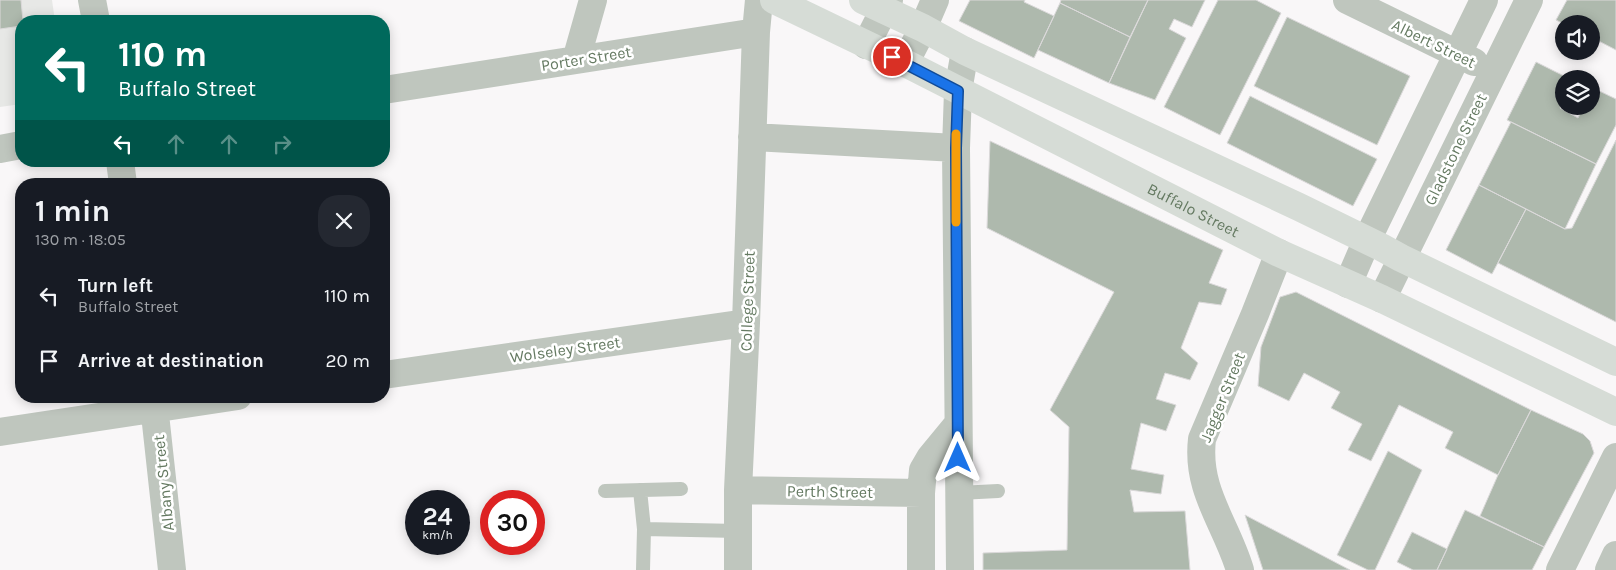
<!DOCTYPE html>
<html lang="en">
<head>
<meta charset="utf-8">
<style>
  body { margin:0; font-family:Karla,sans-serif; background:#242831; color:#f1f3f6; height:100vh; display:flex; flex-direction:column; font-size:19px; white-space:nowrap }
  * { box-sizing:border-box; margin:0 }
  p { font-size:16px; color:#9ea1a6 }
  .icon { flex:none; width:28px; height:28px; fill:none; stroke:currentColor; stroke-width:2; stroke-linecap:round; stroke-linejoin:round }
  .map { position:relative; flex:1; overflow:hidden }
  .drawer { position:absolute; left:15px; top:178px; width:375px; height:225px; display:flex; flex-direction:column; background:#171b24; border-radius:20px; box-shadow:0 2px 12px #0003 }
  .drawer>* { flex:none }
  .top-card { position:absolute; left:15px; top:15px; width:375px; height:152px; border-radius:20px; box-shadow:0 2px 12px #0003; background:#00695c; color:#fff; overflow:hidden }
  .buttons { position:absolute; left:1555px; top:15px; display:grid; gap:10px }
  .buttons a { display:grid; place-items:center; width:45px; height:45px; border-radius:50%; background:#171b24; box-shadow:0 2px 12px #0003; font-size:25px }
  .speed { position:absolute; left:405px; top:490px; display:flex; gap:10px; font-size:25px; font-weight:700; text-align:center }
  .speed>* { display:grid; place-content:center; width:65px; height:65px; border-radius:50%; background:#171b24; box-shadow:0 2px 12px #0003; line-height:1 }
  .speed small { font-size:12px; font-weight:400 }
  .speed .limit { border:8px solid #d22; background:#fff; color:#111 }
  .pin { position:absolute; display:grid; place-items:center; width:42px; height:42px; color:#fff; margin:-21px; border:2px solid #fff; border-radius:50%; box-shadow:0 1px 5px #0007 }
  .me { position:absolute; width:55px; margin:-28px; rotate:0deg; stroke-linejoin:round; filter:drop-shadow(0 0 4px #0008) }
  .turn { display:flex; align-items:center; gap:18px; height:105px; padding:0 20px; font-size:22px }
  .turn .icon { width:65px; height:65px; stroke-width:2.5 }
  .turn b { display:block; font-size:35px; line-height:42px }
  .lanes { display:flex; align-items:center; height:48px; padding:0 20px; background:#0003; justify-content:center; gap:25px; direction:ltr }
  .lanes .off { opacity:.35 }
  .round { display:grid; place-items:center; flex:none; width:52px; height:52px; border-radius:20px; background:#242831 }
  .headline { display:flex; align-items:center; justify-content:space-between; height:85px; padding:0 20px }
  h1 { font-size:30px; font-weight:700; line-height:38px }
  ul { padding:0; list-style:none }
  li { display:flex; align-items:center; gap:15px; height:65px; padding:0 20px }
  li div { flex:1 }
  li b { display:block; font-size:19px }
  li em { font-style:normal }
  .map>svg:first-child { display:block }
  .built { fill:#e7e8e6 }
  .building { fill:#aeb9ad; stroke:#dbd9da }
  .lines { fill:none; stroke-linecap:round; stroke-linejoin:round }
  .service { stroke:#bfc6be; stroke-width:14 }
  .minor { stroke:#bfc6be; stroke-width:28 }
  .secondary { stroke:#d6dcd6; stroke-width:28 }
  .route-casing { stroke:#114b97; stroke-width:12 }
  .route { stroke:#1a73e8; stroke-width:9 }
  .slow { stroke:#f59e0b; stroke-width:9 }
  .labels { text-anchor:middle; stroke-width:5; stroke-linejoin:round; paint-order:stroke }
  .street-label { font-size:16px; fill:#657a62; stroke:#fff }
</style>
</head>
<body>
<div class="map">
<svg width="1616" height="570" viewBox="0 0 1616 570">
  <rect width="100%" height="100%" fill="#f9f7f8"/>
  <path class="built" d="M0 0H52L55 21H21V104L0 107Z"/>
  <path class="building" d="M0 0H21L23 21H21V26L0 29Z
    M970 0H1025L1024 2 1054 16 1034 58 959 21Z
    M1061 0H1148L1130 37 1060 3Z
    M1148 0H1205L1192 27 1174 19 1169 29 1186 38 1155 100 1109 83Z
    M1218 0H1256L1281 13 1220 135 1164 107Z
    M1567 0H1616V50L1591 37V24H1564L1556 20Z
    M1060 3 1130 37 1109 83 1038 50Z
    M1287 17 1410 76 1377 145 1254 86Z
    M1536 62 1570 79H1564V100L1560 108 1578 118 1584 106H1591V91L1593 88 1616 99V125L1596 164 1507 120Z
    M1250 96 1377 159 1353 206 1227 143Z
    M1511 122 1596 164 1565 229 1479 185Z
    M1616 140V322L1498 263 1526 209 1565 229 1572 228Z
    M990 141 1223 250 1209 283 1227 289 1221 305 1199 302 1181 348 1198 363 1190 380 1165 373 1156 399 1176 405 1166 431 1141 423 1131 469 1164 475 1161 494 1130 490 1134 512 1185 511 1190 570H983V553L1067 550 1069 427 1050 410 1114 292 987 228Z
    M1479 185 1526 209 1492 274 1446 250Z
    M1296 292 1531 410 1498 475 1445 448 1453 432 1399 405 1371 461 1348 450 1362 424 1331 408 1340 392 1304 373 1289 401 1258 386 1261 347 1280 297Z
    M1531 410 1583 434 1590 441 1594 453 1544 547 1480 516 1498 475Z
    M1388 451 1422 470 1375 570H1368L1337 555Z
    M1465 510 1544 547 1532 570H1437Z
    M1245 515 1350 570H1263Z
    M1412 532 1447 549 1437 570H1413L1397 562Z"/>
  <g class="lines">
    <path class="service" d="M640 490 644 529 738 531
      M605 491 681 489
      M959 493 998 491
      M643 570 644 529"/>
    <path class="minor" d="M92 0 96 21
      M1347 0 1474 62
      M866 45 889 0
      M576 60 593 0
      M905 63 923 28 935 0
      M384 90 756 32 759 0
      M752 137 956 148
      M0 149 21 145
      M120 161 123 184
      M1348 284 1367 240 1484 0
      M1382 299 1529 0
      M384 375 746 323
      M153 396 172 570
      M0 432 238 396
      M738 490 921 493
      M738 570V490L746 323 756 32
      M921 570V493L923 470 930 458 958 424
      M960 570 956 148 958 91 965 51
      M1240 570C1226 523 1196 491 1202 439L1255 314 1279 253
      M1560 570 1616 457
      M1609 570 1616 555"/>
    <g class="secondary">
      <path id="s1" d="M774 0 905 63 1279 253 1382 299 1616 412"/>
      <path d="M863 0 923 28 965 51 1299 207 1381 247 1401 258 1616 362"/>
    </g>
  </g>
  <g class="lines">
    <g class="route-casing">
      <path id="route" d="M892 57 958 91 956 148 958 458"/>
    </g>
    <use href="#route" class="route"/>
    <path class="slow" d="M956 134V222"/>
  </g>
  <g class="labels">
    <g class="street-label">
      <text transform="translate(1434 43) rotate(26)" y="6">Albert Street</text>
      <text transform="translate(586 58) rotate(-9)" y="6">Porter Street</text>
      <text transform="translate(1455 149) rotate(-64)" y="6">Gladstone Street</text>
      <text dy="6" stroke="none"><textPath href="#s1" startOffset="469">Buffalo Street</textPath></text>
      <text transform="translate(747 301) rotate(-88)" y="6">College Street</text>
      <text transform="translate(565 349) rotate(-8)" y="6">Wolseley Street</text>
      <text transform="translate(1222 397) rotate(-68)" y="6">Jagger Street</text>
      <text transform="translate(163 483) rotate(-96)" y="6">Albany Street</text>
      <text transform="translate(830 491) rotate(1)" y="6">Perth Street</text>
    </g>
  </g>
</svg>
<div class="buttons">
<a><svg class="icon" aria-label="sound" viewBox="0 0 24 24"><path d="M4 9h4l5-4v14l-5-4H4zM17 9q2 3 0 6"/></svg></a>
<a><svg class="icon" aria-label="layers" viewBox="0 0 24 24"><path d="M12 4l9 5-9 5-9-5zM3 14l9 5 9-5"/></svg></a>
</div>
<div class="speed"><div>24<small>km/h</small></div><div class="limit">30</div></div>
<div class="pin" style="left:892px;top:57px;background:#d93025"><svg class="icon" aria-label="arrive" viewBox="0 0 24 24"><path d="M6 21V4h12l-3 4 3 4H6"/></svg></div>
<svg class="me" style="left:958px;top:458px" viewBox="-20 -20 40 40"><path d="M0-17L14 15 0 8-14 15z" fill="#1a73e8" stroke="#fff" stroke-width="4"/></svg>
<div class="top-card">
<div class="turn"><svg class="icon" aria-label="left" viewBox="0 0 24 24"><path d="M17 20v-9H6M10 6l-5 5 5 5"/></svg><div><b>110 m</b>Buffalo Street</div></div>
<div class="lanes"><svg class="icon" aria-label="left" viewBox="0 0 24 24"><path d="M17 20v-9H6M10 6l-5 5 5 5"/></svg><svg class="icon off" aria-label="ahead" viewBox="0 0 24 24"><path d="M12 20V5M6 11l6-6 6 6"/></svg><svg class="icon off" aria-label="ahead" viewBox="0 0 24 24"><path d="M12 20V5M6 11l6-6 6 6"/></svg><svg class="icon off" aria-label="right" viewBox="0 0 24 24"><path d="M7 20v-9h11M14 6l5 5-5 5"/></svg></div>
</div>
<section class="drawer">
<div class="headline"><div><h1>1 min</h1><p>130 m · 18:05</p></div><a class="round"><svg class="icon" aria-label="close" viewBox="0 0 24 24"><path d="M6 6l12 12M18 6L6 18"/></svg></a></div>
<ul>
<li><svg class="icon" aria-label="left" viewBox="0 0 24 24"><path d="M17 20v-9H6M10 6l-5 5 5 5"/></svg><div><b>Turn left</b><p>Buffalo Street</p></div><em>110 m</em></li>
<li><svg class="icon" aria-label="arrive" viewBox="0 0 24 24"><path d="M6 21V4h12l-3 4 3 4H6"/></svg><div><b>Arrive at destination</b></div><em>20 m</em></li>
</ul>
</section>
</div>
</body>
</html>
